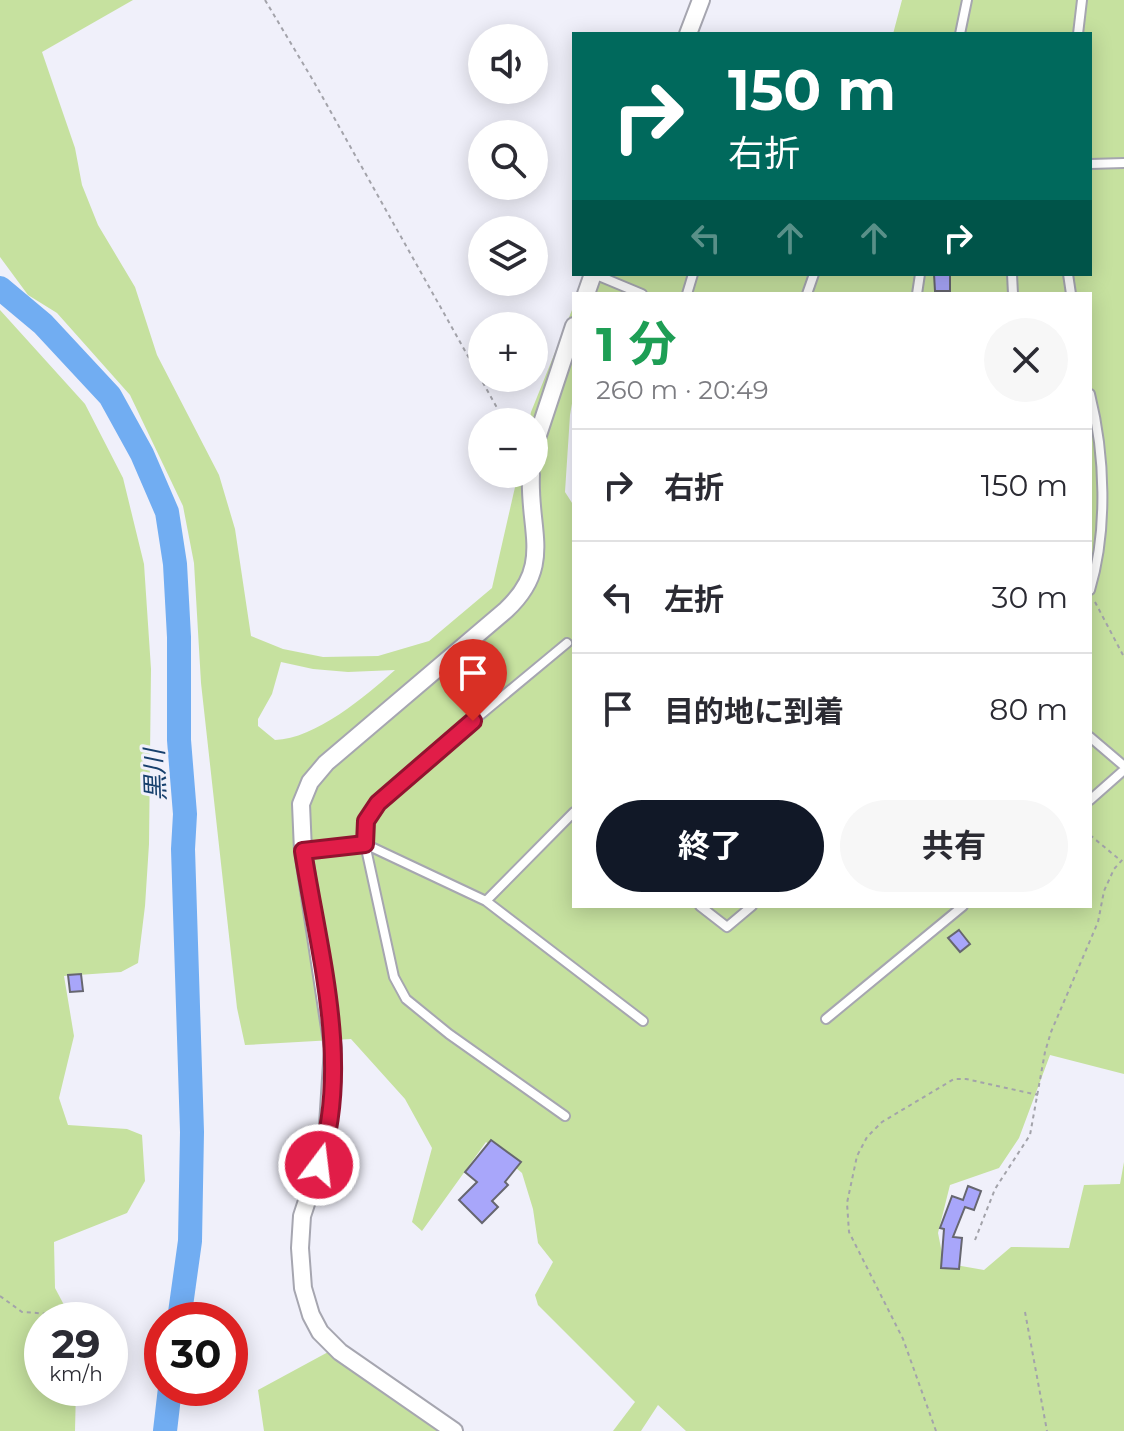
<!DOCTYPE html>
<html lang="ja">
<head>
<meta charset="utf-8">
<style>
  body { margin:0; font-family:Montserrat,"Noto Sans JP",sans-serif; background:#f7f7f7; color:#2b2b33; height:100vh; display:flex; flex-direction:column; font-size:30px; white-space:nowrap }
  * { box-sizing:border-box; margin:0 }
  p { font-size:26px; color:#7c7c81 }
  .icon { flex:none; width:44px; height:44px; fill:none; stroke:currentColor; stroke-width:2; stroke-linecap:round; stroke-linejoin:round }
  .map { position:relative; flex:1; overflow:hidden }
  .side { position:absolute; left:572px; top:292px; width:520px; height:616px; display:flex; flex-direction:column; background:#fff; border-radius:0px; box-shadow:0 4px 20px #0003 }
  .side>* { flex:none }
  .hud { position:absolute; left:572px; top:32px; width:520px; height:244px; border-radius:0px; box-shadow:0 4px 20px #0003; background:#00695c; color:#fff; overflow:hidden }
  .buttons { position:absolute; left:468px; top:24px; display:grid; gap:16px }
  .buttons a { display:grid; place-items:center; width:80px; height:80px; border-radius:50%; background:#fff; box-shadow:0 4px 20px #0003; font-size:40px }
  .speed { position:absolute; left:24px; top:1302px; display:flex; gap:16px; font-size:40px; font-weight:700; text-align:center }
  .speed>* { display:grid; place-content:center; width:104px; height:104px; border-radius:50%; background:#fff; box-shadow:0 4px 20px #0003; line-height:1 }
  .speed small { font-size:20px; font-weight:400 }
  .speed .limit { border:12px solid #d22; background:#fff; color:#111 }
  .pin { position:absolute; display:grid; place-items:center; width:68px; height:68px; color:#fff; margin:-82px -34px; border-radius:50% 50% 50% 0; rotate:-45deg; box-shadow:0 0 8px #0007 }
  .pin .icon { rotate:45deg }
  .me { position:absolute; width:88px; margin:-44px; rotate:15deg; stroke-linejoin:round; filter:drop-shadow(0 0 6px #0008) }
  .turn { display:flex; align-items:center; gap:28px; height:168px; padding:0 24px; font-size:36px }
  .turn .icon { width:104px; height:104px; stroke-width:2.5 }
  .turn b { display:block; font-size:56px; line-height:68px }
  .lanes { display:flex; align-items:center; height:76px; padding:0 24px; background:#0003; justify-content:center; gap:40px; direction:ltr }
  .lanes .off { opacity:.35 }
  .round { display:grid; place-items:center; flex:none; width:84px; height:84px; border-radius:42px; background:#f7f7f7 }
  .summary { display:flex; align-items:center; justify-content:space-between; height:136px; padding:0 24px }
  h1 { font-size:48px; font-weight:700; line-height:60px; color:#1e9e55 }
  .cta { display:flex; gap:16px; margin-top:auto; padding:16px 24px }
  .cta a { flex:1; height:92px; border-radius:48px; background:#111827; color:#fff; font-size:32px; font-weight:700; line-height:92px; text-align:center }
  .cta a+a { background:#f7f7f7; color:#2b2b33 }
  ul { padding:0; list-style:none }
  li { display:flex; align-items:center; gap:24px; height:112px; padding:0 24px; border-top:2px solid #e1e1e2 }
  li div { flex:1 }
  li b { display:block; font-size:30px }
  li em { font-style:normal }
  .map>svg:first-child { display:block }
  .green { fill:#c6e19f; fill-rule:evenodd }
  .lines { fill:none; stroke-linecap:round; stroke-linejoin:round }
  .river { stroke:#71adf2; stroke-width:24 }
  .building { fill:#a8a6fa; stroke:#66666f; stroke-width:2 }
  .lane-casing { stroke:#a6a6b0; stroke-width:12 }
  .street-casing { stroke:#a6a6b0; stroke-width:20 }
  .path { stroke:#a3a3aa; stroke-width:2; stroke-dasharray:4 4; stroke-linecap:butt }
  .lane { stroke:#fff; stroke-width:8 }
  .street { stroke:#fff; stroke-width:16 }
  .route-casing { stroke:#92132f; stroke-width:20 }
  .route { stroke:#e11d48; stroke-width:14 }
  .labels { text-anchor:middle; stroke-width:6; stroke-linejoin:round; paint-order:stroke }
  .water-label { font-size:26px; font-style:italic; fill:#163f6c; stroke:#f0f0fa }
</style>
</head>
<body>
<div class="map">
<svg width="1124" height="1431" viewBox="0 0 1124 1431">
  <rect width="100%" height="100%" fill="#f0f0fa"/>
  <path class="green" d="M0 0H133L42 52 75 148 82 185 98 225 135 287 157 355 219 475 235 529 251 636 283 649 323 657 378 656 429 641 492 588 518 474H534V422H529L531 412 574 305V392L570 415 565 492 574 506V906H1090V294H578L586 274H1090V34H893L902 0H1124V1074L1050 1055 1019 1138 999 1168 950 1185 938 1233 944 1263 984 1270 1011 1247 1069 1248 1084 1185 1120 1184 1124 1162V1431H686L658 1405 641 1431H613L635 1402 538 1305 535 1295 553 1262 538 1243 533 1209 522 1173 486 1142 422 1231 412 1222 432 1148 405 1099 351 1039 245 1045 237 1008 201 683 194 563 183 506 130 395 57 313 28 295 0 257ZM281 662 313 669 348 672 395 670C366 696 315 739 275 740L258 726V719L272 694Z
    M0 310 85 404 123 478 144 564 151 669 149 844 145 906 138 963 121 972 64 976 74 1036 59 1098 68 1125 127 1129 142 1135 145 1181 127 1213 54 1242 55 1288 72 1320H42V1388H76L75 1431H0Z
    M330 1351 442 1431H264L258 1390Z"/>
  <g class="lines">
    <path class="river" d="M0 288 43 324 110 396 142 454 167 512 175 564 179 637V740L185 814 183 849 192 1132 190 1241 179 1320
      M165 1431 170 1388"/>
  </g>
  <path class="building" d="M934 274H950V291H935Z
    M959 930 970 944 960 952 948 938Z
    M81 974 83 991 70 992 68 975Z
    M491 1140 521 1162 505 1182 508 1185 492 1201 498 1207 482 1223 459 1200 477 1182 465 1172Z
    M968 1186 981 1191 974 1210 965 1207 953 1237 962 1238 959 1269 941 1268 944 1229 940 1228 952 1196 963 1200Z"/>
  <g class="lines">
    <g class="lane-casing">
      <path id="lane" d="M960 34 967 0
        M1078 34 1082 0
        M1090 164 1124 163
        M594 274 642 294
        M1012 274 1013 294
        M1068 274 1071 294
        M687 294 693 274
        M807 294 814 274
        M917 294 920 274
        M1090 394C1105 454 1108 530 1090 590
        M1090 737 1124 766
        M1090 800 1124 770
        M303 851 365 844 486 901 574 812
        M486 901 643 1021
        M700 906 727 927 752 906
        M826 1019 963 906
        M565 1116 449 1034 406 999 394 977 365 844 366 821 378 803 403 779 567 643"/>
    </g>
    <g class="street-casing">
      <path id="street" d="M688 34 701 0
        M586 294 593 274
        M534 447 574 326
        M454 1431 340 1352 320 1332 311 1315 303 1288 300 1248 302 1216 327 1140 333 1048 303 851 301 804 310 782 326 763 506 610C554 565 528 531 531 474"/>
    </g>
    <path class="path" d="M265 0 314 82 505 422
      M1095 602 1124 657
      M1090 835 1120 860
      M975 1240 995 1189 1030 1135 1045 1052 1051 1032 1098 922 1104 891 1114 869 1124 858
      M0 1296 22 1312 81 1316
      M1025 1312 1047 1431
      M936 1431 903 1339 849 1232 847 1203 857 1156 867 1137 882 1122 954 1079H966L1038 1095"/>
    <use href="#lane" class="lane"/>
    <use href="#street" class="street"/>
  </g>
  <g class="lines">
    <g class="route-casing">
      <path id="route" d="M319 1165C352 1065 319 953 303 851L365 844 366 821 378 803 473 721"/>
    </g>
    <use href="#route" class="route"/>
  </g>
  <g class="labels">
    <g class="water-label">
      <text transform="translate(155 775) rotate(-92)" y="9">黒川</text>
    </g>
  </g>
</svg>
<div class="buttons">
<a><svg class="icon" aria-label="sound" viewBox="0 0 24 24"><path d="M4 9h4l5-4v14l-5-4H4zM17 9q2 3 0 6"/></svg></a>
<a><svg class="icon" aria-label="search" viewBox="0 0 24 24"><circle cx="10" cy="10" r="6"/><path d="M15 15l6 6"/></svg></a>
<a><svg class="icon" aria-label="layers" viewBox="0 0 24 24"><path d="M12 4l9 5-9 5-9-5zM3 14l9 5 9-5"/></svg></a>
<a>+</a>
<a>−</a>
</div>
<div class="speed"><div>29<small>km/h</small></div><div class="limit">30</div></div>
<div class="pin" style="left:473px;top:721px;background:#d93025"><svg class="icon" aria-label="arrive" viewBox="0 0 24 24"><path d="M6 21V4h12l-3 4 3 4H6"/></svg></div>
<svg class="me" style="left:319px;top:1165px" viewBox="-20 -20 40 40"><circle r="17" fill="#e11d48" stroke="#fff" stroke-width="3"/><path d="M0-11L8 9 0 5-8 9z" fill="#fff"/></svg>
<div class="hud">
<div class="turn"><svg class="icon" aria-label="right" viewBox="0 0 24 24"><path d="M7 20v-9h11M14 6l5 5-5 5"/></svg><div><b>150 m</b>右折</div></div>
<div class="lanes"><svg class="icon off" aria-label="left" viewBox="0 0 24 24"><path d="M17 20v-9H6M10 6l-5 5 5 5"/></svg><svg class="icon off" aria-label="ahead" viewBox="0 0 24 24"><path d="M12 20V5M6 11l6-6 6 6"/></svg><svg class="icon off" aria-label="ahead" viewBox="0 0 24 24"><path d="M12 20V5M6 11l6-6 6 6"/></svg><svg class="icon" aria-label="right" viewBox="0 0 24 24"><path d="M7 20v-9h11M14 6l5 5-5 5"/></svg></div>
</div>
<section class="side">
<div class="summary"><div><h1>1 分</h1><p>260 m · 20:49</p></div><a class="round"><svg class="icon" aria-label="close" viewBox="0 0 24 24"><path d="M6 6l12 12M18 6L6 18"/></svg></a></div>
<ul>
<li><svg class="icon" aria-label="right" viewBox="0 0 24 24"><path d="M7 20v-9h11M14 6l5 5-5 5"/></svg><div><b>右折</b></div><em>150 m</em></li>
<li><svg class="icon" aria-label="left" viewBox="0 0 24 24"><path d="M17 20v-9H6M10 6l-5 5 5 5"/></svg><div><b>左折</b></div><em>30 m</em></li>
<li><svg class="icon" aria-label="arrive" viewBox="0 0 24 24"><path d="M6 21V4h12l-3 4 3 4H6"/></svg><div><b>目的地に到着</b></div><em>80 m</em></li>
</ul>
<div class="cta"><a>終了</a><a>共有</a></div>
</section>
</div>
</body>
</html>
